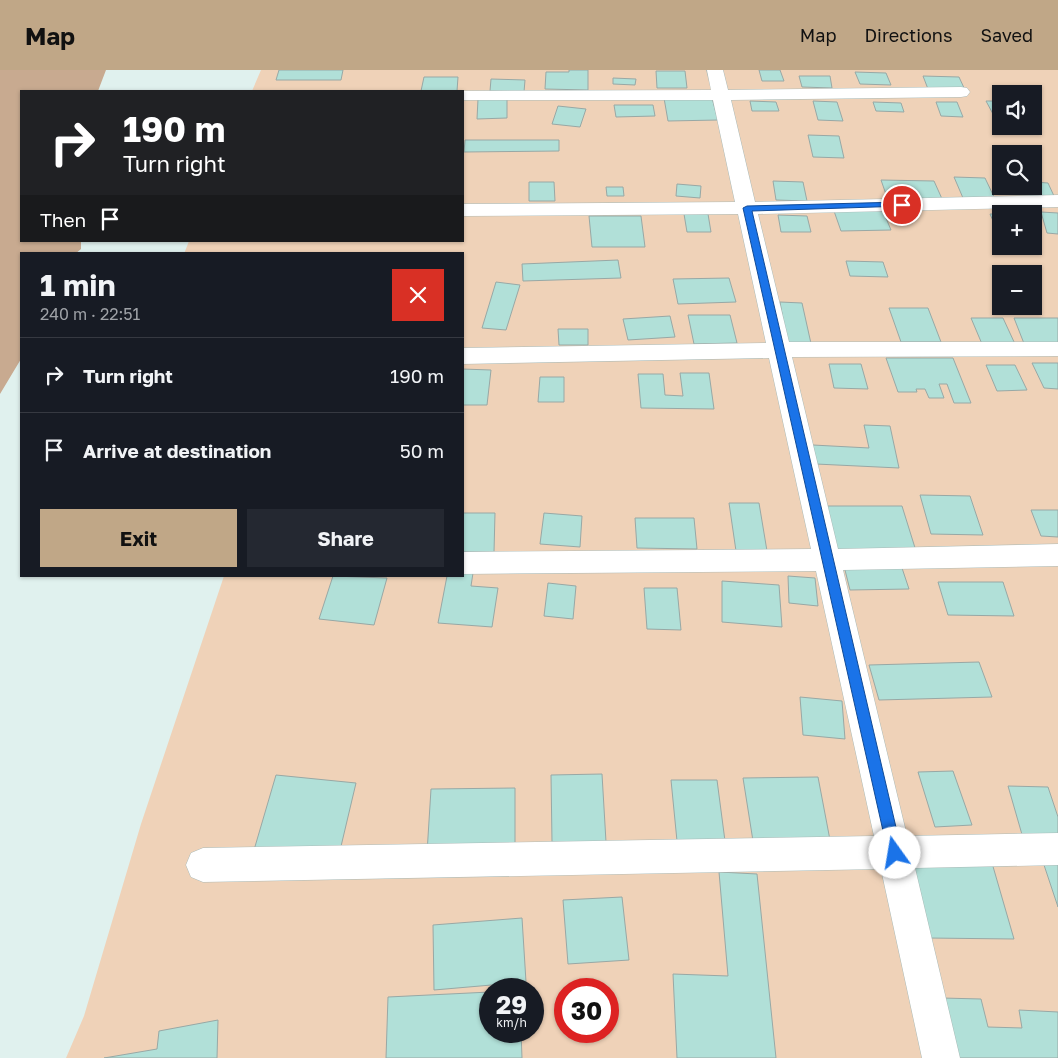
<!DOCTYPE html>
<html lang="en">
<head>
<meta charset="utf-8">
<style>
  body { margin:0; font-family:"Golos Text",sans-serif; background:#242831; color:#f1f3f6; height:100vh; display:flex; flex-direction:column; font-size:19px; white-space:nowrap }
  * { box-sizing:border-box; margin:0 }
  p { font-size:16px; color:#9ea1a6 }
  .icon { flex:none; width:28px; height:28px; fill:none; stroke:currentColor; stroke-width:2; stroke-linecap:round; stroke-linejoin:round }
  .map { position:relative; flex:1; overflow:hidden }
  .side { position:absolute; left:20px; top:182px; width:444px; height:325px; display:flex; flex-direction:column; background:#171b24; border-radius:0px; box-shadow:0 1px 4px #0004 }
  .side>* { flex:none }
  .guide { position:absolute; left:20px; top:20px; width:444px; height:152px; border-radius:0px; box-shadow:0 1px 4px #0004; background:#202124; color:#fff; overflow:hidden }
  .fabs { position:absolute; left:992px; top:15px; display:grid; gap:10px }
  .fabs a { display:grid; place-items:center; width:50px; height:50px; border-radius:0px; background:#171b24; box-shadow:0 1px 4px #0004; font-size:25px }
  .speed { position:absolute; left:479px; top:908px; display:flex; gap:10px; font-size:25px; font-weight:700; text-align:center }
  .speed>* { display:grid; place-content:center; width:65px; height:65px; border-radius:50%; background:#171b24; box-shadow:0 1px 4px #0004; line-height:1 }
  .speed small { font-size:12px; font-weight:400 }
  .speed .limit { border:8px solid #d22; background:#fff; color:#111 }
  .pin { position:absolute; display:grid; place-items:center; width:42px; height:42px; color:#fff; margin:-21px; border:2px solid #fff; border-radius:50%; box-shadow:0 1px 5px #0007 }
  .me { position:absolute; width:55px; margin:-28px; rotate:347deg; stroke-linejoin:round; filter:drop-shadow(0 0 4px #0008) }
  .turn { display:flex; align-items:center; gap:18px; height:105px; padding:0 20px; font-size:22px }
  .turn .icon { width:65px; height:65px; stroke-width:2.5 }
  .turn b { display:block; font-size:35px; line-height:42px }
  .then { display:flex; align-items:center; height:48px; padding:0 20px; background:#0003; gap:10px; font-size:19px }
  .round { display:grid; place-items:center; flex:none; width:52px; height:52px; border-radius:0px; background:#242831 }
  .headline { display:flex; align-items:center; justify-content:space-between; height:85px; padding:0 20px }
  h1 { font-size:30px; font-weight:700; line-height:38px }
  .primary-button { display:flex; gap:10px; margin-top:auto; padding:10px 20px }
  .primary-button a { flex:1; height:58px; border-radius:0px; background:#c0a787; color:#111; font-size:20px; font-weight:700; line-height:58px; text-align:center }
  .primary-button a+a { background:#242831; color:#f1f3f6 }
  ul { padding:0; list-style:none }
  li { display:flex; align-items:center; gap:15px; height:75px; padding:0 20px; border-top:1px solid #363941 }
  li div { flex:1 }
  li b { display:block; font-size:19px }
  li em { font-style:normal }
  header { display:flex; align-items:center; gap:30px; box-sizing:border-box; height:70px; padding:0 25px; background:#c0a787; color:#111 }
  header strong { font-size:24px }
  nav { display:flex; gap:28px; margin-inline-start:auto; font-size:18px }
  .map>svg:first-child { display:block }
  .green { fill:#efd2b8; fill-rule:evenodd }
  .water { fill:#c8aa90 }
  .building { fill:#b1e0d8; stroke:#98a8a5 }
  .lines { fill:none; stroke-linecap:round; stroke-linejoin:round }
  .street-casing { stroke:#abbbb8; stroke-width:1 }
  .street { fill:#fff; fill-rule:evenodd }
  .route { fill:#1a73e8; stroke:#114b97 }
</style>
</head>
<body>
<header>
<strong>Map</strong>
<nav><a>Map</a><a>Directions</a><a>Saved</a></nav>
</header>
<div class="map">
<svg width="1058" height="988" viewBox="0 0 1058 988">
  <rect width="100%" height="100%" fill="#e0f1ee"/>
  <path class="green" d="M261 0H1058V988H66L84 946 141 754 224 506H462V184H184L189 171H462V21H252ZM1001 24H1034V56H1001ZM1001 84H1034V116H1001ZM1001 144H1034V176H1001ZM1001 204H1034V236H1001ZM490 919H532V961H490ZM565 919H608V961H565Z"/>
  <path class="water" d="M0 0H106L98 21H21V171H81V179L75 184H21V289L0 324Z"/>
  <path class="building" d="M279 0H343L341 10H276Z
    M569 0H588V20L545 19 546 2H569Z
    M759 0H780L784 11H762Z
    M656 1H685L687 18H657Z
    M855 2 886 3 891 15 860 14Z
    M799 6H830L832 18 802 17Z
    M923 6 959 7 965 20 928 19Z
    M424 7H458L457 21H421Z
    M613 8 636 9 635 15 613 14Z
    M491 9 525 10 524 22 490 21Z
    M507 28V48L477 49 478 29Z
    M664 28H712L718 50 668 51Z
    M750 31 776 32 779 41H752Z
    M813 31 837 32 843 51 818 50Z
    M986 31H1001V44H993Z
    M873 32 901 33 904 42 876 41Z
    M936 32H957L963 47 941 46Z
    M614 35H653L655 46 616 47Z
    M558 36 586 39 580 57 552 54Z
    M808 65 839 66 844 88 813 87Z
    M465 70H559V81L464 82Z
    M954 107 985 108 995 129 963 128Z
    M881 110 934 111 943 131 888 130Z
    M773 111 803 112 807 131 776 130Z
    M529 112H554L555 131H529Z
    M1034 112 1048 113 1054 126 1030 125 1027 116H1034Z
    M677 114 701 116 700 128 676 126Z
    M606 117H623L624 126H607Z
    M834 141H883L891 160 841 161Z
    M1041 142 1058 143V164L1047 163Z
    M684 144H708L711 162H687Z
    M990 144H1001V162H998Z
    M778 145 807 146 811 162H781Z
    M589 146H641L645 177H592Z
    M618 190 621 208 523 211 522 194Z
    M846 191 883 192 888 207 850 206Z
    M729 208 736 232 678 234 673 209Z
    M496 212 520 215 506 260 482 258Z
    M780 232 802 233 812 278H788Z
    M889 238H928L941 272H901Z
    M688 245H730L737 273 694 274Z
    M670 246 675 267 628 270 623 249Z
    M971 248H1003L1015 274H982Z
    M1014 248H1058V276H1025Z
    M558 259H588V275H559Z
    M886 288H953L971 333H954L947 314H939L944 328H929L925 319H916L917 322H898Z
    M1032 293H1058V319L1044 318Z
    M829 294H861L868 319 834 318Z
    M986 295H1015L1027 320 997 321Z
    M462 299 491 300 487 335H462Z
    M680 303H709L714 339 641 338 638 304H663L665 325 683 326Z
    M540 307H564V332H538Z
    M864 355 890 356 899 398 816 394 813 375 869 378Z
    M920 425 970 426 983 465 931 464Z
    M729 433H759L767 481H736Z
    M826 436H902L916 481 837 480Z
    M1031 440H1058V467L1041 466Z
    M462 443H495L494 482H462Z
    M544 443 582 446 580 477 540 474Z
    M635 448H694L697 479 637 478Z
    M901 495 909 519 850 520 844 496Z
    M462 503H473L471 516 498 518 492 557 438 553 447 506H462Z
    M333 506 387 508 374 555 319 549Z
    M788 506 815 508 818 536 789 533Z
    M722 511 779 515 782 557 722 552Z
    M938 512H1003L1014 546 948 545Z
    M548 513 576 516 573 549 544 546Z
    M644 518H677L681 560 647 559Z
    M979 592 992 627 879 630 869 595Z
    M800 627 842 631 845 669 803 665Z
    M953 701 972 755 935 757 918 702Z
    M602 704 606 772H552L551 705Z
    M276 705 356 713 338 789 254 780Z
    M818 707 830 770 753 771 743 708Z
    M671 710H717L725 771H677Z
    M1008 716 1048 717 1058 747V768H1023Z
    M515 718V782L427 783 431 719Z
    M911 792 992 793 1014 869 928 868Z
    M1043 792H1058V837Z
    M719 802 757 804 776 988H677L673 904 728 906Z
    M622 827 629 890 568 894 563 830Z
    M522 848 526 912 434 920 433 855Z
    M490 922V961H521L522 988H386L388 927Z
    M942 928 981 929 988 957 1022 958 1019 940 1058 942V988H955Z
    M218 950 217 988H104L157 979 159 961Z"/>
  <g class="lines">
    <g class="street-casing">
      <path id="street" d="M707 0H723L728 20 961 17 967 18 970 22 967 26 961 27 731 30 755 132 1058 125V137L758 144 789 272H1058V286L792 287 838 479 1058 474V496L843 500 907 766 1058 763V795L915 798 960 988H922L881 799 203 812 191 807 186 795 191 783 203 778 874 766 816 501 462 504V482L811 479 769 288 462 294V278L766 273 738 144 462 146V134L735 132 713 30H462V21H456L711 20Z"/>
    </g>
    <use href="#street" class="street"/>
  </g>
  <path class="route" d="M902 132 905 133V136L752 141 902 783 900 788 895 790 890 788 888 783 743 138 747 136Z"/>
</svg>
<div class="fabs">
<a><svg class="icon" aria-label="sound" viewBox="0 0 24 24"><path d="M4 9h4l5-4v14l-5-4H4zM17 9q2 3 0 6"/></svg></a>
<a><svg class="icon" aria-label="search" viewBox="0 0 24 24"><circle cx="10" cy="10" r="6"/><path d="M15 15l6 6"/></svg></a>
<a>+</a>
<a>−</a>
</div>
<div class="speed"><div>29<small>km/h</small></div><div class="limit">30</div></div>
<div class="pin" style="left:902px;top:135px;background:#d93025"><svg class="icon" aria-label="arrive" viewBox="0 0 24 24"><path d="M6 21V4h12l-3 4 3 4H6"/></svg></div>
<svg class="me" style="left:895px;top:783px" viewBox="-20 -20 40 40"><circle r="19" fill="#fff"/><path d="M0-13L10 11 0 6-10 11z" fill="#1a73e8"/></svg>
<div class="guide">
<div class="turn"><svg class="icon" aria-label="right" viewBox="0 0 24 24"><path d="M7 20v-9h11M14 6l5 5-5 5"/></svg><div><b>190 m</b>Turn right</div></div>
<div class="then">Then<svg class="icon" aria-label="arrive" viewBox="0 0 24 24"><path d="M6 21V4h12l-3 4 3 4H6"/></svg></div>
</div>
<section class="side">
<div class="headline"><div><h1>1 min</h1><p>240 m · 22:51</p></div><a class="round" style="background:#d93025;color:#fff"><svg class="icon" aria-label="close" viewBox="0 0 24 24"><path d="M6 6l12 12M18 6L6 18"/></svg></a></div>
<ul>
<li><svg class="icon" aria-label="right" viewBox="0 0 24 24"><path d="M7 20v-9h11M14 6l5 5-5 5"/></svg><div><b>Turn right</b></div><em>190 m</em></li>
<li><svg class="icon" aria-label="arrive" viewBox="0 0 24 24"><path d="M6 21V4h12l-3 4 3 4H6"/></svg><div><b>Arrive at destination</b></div><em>50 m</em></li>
</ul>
<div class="primary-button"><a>Exit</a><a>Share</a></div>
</section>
</div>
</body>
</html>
